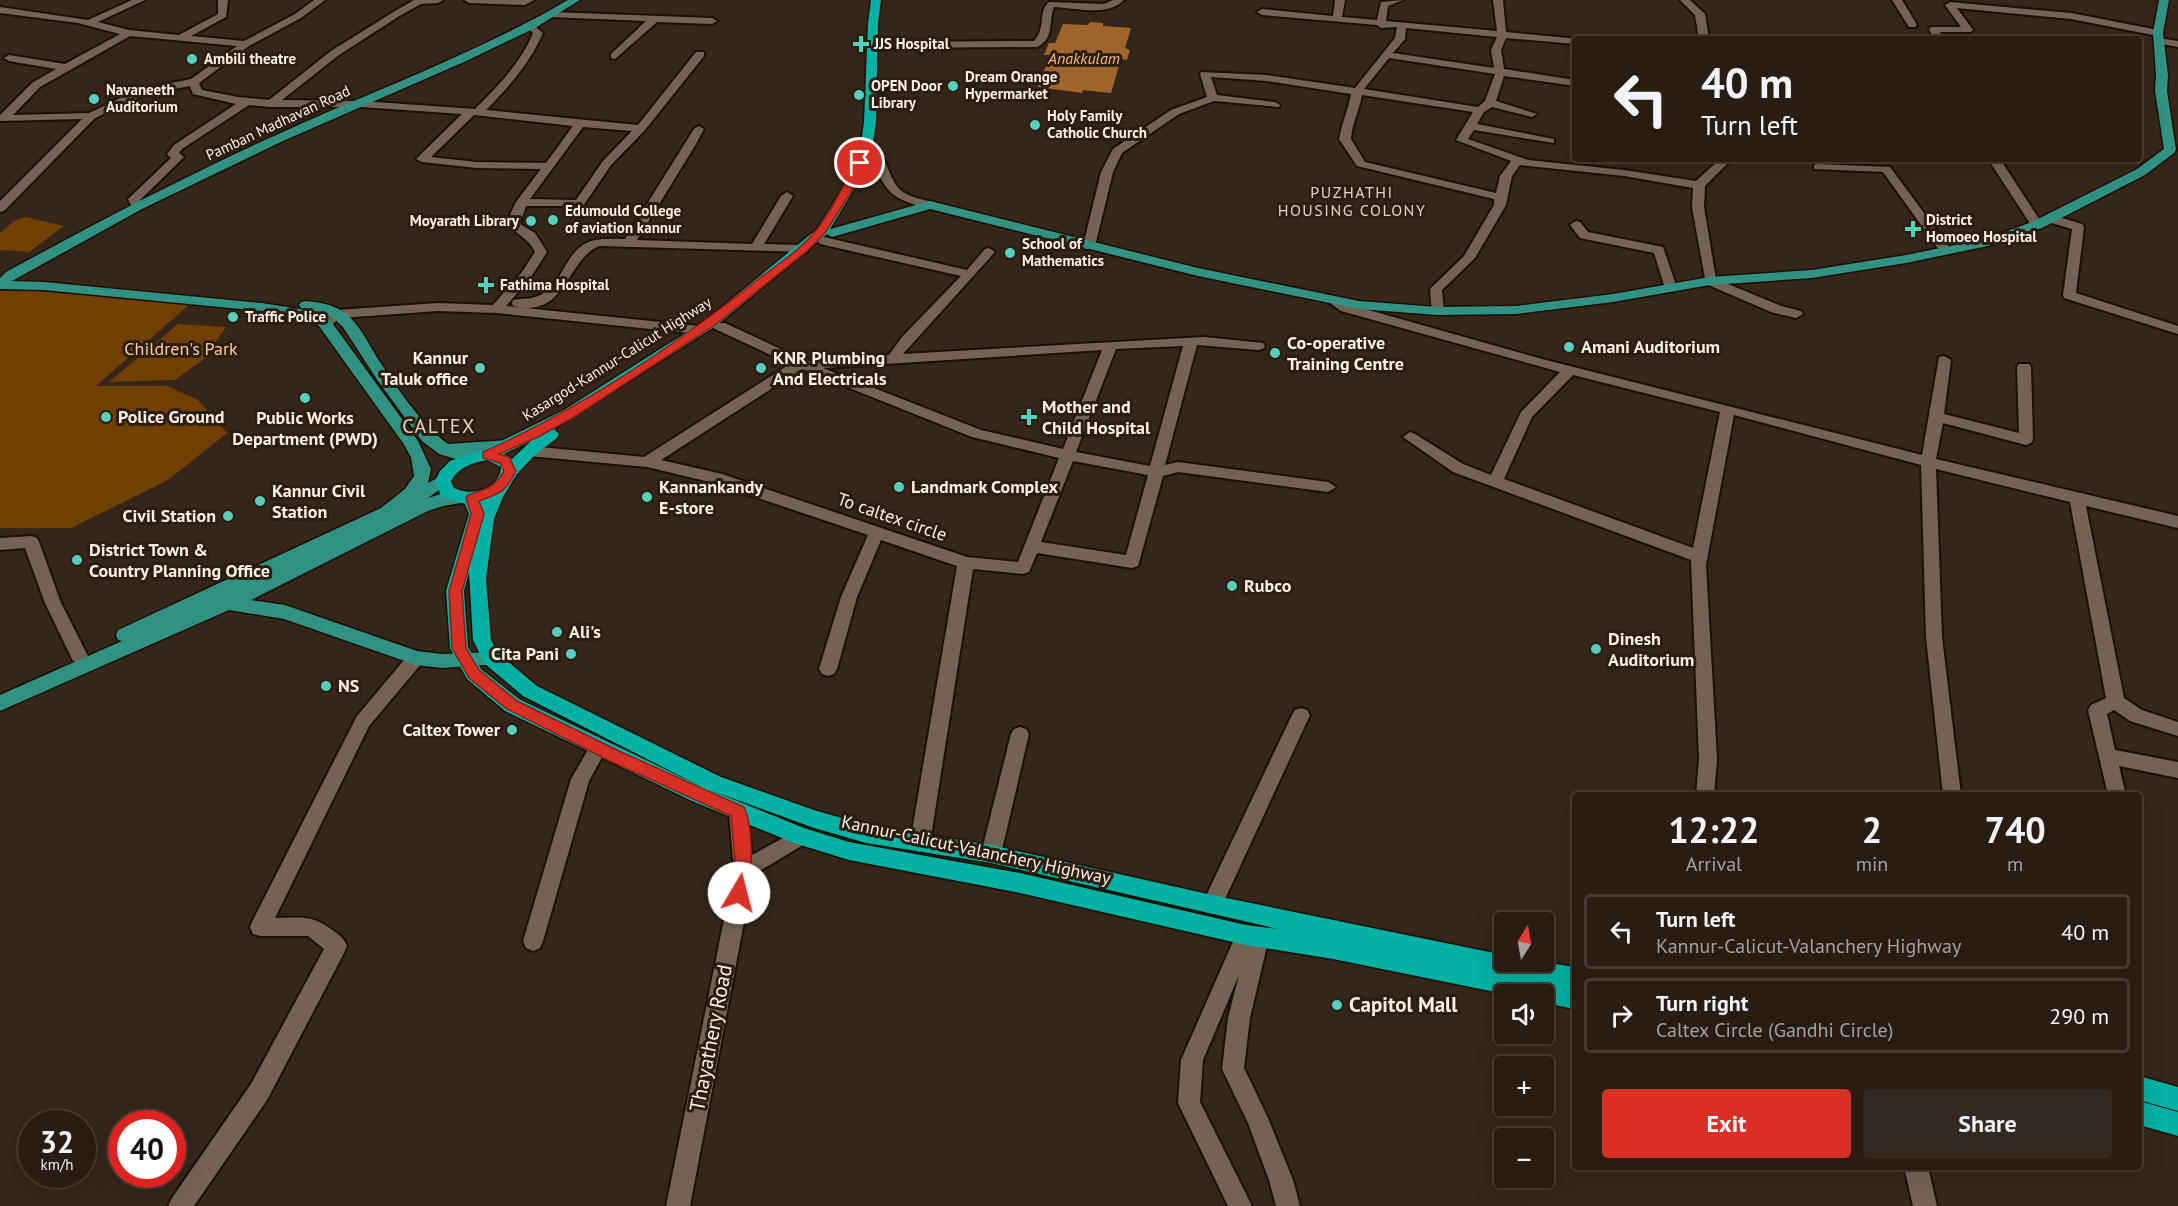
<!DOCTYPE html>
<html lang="en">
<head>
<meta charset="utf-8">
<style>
  body { margin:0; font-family:"PT Sans",sans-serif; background:#342921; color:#f1f3f6; height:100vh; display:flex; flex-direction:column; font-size:22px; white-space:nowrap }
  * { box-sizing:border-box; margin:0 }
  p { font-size:20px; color:#a5a1a0 }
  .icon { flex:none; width:33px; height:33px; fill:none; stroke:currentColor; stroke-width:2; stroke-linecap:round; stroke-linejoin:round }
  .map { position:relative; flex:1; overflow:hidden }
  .side { position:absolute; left:1572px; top:792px; width:570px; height:378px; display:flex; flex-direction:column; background:#281c13; border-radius:6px; box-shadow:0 6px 24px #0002,0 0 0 2px #443a33 }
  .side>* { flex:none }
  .banner { position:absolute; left:1572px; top:36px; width:570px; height:126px; border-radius:6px; box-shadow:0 6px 24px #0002,0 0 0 2px #443a33; background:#281c13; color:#f1f3f6; overflow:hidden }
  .needle { width:39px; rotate:11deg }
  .fabs { position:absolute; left:1494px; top:912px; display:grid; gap:12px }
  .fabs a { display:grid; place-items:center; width:60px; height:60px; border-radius:6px; background:#281c13; box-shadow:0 6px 24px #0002,0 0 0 2px #443a33; font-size:30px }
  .speed { position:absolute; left:18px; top:1110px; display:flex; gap:12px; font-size:30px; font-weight:700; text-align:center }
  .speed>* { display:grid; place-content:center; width:78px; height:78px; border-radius:50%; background:#281c13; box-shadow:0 6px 24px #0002,0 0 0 2px #443a33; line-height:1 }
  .speed small { font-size:15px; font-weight:400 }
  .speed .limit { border:9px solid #d22; background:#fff; color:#111 }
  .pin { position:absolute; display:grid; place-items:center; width:51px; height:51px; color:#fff; margin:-26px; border:3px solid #fff; border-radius:50%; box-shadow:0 2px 6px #0007 }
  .me { position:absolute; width:66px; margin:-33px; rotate:8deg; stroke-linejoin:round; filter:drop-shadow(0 0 4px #0008) }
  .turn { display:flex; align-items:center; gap:21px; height:126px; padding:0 30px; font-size:27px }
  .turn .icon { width:78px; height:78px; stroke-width:2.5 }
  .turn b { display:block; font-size:42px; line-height:51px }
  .eta { display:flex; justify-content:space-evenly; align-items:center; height:102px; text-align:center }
  .eta b { font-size:36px; font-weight:700; line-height:42px }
  .button { display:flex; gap:12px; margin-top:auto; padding:12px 30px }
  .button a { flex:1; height:69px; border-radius:6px; background:#d93025; color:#fff; font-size:24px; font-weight:700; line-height:69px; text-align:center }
  .button a+a { background:#342921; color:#f1f3f6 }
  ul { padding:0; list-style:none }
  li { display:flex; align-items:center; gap:18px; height:75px; margin:0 12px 9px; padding:0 18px; border:3px solid #443a33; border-radius:6px }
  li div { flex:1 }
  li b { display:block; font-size:22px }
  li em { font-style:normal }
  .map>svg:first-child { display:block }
  .green { fill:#723f03 }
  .water { fill:#a0652d }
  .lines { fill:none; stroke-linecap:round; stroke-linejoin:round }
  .minor-casing { stroke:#1c0f04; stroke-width:4 }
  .major-casing { stroke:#1c0f04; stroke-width:3 }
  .highway-casing { stroke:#1c0f04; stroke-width:3 }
  .minor { fill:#746354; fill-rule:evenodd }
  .major { fill:#319283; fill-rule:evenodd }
  .highway { fill:#05b1a2; fill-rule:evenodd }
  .route { fill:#d93025; stroke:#8d1f18; stroke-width:1.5 }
  .poi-dot { fill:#58cebf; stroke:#2b1d10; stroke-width:2 }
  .labels { text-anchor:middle; stroke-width:6; stroke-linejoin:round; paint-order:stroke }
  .far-poi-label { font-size:15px; font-weight:bold; fill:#faf0e7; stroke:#2b1d10; text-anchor:start }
  .far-street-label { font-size:15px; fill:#faf0e7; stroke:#2b1d10 }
  .far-water-label { font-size:16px; font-style:italic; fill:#fcb97f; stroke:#2b1d10 }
  .far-neighbourhood-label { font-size:16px; letter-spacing:1.5px; fill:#e5d1c1; stroke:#2b1d10 }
  .poi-label { font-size:18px; font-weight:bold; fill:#faf0e7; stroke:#2b1d10; text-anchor:start }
  .park-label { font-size:18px; fill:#fdca9f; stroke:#2b1d10 }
  .street-label { font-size:18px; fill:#faf0e7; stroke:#2b1d10 }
  .neighbourhood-label { font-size:20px; letter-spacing:1.5px; fill:#e5d1c1; stroke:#2b1d10 }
  .near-poi-label { font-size:21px; font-weight:bold; fill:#faf0e7; stroke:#2b1d10; text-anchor:start }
  .near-street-label { font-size:21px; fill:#faf0e7; stroke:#2b1d10 }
</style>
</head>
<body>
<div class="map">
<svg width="2178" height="1206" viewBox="0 0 2178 1206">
  <rect width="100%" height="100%" fill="#352619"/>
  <path class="green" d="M25 217 64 226 29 252 0 250V233L14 221Z
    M0 291H37L190 304 96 386H167L198 400 227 433 168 480 71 528H0Z
    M178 324 226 327 204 359 175 380 109 382Z"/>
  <path class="water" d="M1090 22 1103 23V26L1131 28 1125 48 1130 50 1127 60 1121 59 1111 93 1083 90 1082 93 1038 87 1050 55H1044L1049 43H1055L1063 24 1088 25Z"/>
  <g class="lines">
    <g class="minor-casing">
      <path id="minor" d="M132 0H145L98 22 129 30 179 35 218 14V0H228L226 17 191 36 244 41 295 14 314 0H325L301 18 249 46 199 83 202 90 238 97 269 100 331 51 395 11 414 0H443L438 3 421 4 401 15 339 55 282 100 361 101 475 109C498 86 520 64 533 33L526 26 531 23 543 33C530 63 509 87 486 110L638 125 696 52H704V56L645 130 611 165 583 206H526L520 224 535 233 547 252 531 277 506 306 699 326 706 330 699 334 497 313 438 311 340 318 330 326H320L318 323 337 310 438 303 493 305 522 272 535 252C529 237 510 232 507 221L516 202 541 169 477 168 422 162 416 159 462 114 361 107H270L249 105 182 149 179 153 184 157 182 159 140 200 143 206 141 209H133L128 199 171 158 167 154 174 145 236 104 193 94 190 86 144 95 95 118 4 211 0 212V201L82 119 0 121V115L32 83 56 69 9 61 4 58 9 55 65 64 120 34 78 23 0 13V7L88 20ZM130 36 237 46 191 79 137 90 89 113 13 115 40 87ZM474 115 573 126 546 163 477 162 431 157ZM583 127 632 131 603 161 576 200 530 199Z
        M464 0H534L525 5 469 3Z
        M1113 0H1124C1108 17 1075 8 1054 7 1048 22 1055 39 1037 47L880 48 875 45 880 42 1034 41C1047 26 1037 13 1049 2L1104 4Z
        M1335 0H1345L1342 17 1377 20 1381 2 1403 0 1388 6 1386 21 1497 31 1493 0H1503L1506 32 1578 39H1575V44L1506 38 1501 50 1504 69 1575 80V86L1504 76 1496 101 1537 114 1532 117 1492 107 1484 112 1477 124 1554 139V143L1474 130 1468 139 1528 160 1624 170 1696 181 1720 159H1732L1705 186 1704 207 1716 279 1781 306 1801 311 1803 314 1796 318 1771 312 1706 284 1692 207 1693 188 1624 176 1520 165 1512 176 1506 205 1475 258 1442 290 1444 311 1442 314H1432L1430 289 1464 256 1494 205V199L1357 166 1339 139C1342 123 1348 110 1351 94L1267 81 1211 77 1217 95 1275 102 1280 105 1279 107 1214 101 1179 114 1122 153 1113 172 1095 246 1093 249H1085L1083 246 1101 172 1113 149 1171 110 1207 97 1200 74 1201 72 1267 75 1355 88 1395 38 1397 27 1381 28 1377 25 1262 15 1257 12 1262 9 1333 16ZM1406 28 1497 37 1491 50 1494 68 1393 53 1405 39ZM1389 58 1495 74 1485 101 1478 107 1364 89ZM1362 95 1473 112 1456 140 1511 161 1500 176 1496 193 1365 162 1351 139C1352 124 1359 111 1362 95Z
        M1680 0H1690L1705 14 1709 39H1699L1695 15Z
        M1892 0H1902L1917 25 1915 27H1909Z
        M1950 2 2071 13 2158 30 2163 33 2158 36 2071 19 1957 8 1973 30 1971 32H1940L1944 39H1934L1929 29 1931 27H1961L1945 5Z
        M552 12 712 18 717 21 712 24 657 22 615 59 611 58V54L646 21 549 17 547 15Z
        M2159 38 2178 41V47L2156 43V39Z
        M699 126 704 129 696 144 637 240 752 244 781 196 787 192 793 196 764 244 803 245 809 249 807 252 599 246C565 261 567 319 513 306L512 303 513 300C524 298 536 300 545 292 553 287 558 278 563 270 580 239 591 238 625 239L694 129Z
        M875 150C887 154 889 183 903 192 912 198 924 200 934 202V208L930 209C888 198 886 192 869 153Z
        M1988 159H2000L2043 225 2041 228H2033Z
        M1818 164 1890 167 1952 251 1950 254H1942L1883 172 1814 169V165Z
        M2049 214 2082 224 2084 227 2076 293 2178 326V334L2064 298 2063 295 2072 229 2045 221 2043 218Z
        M1576 221 1580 222 1588 232 1663 247 1677 288 1671 292 1665 288 1654 253 1580 238 1570 225Z
        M824 237 967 270 985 249 989 248 995 252 903 354 1204 337 1263 343 1265 346 1263 349 1258 350 1197 345 1165 465 1178 462 1328 482 1336 487 1328 492 1178 472 1163 476 1138 566 1132 568 1037 553 1029 572 1023 574 973 569 930 843 927 849 920 852 913 849 910 843 957 566 881 540 857 597 837 669 834 674 828 676 822 674 819 669 841 597 868 535 714 483 647 467 529 456 522 451 529 446 644 457 790 364 715 329 713 326 715 323H725L806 361 889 355 902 337 961 276 820 244 818 241ZM1183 346 1150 466 1076 452 1116 349ZM1102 350 1063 449 981 430 823 368ZM802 369 972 437 1059 458 1018 562 967 557 722 474 661 460ZM1073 461 1148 475 1126 555 1041 542Z
        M1332 296 1351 305 1542 359 1922 455 1939 357 1944 356 1951 360 1944 414 2019 433 2017 367 2019 364H2029L2031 367 2033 440 2031 443 2026 445 1943 423 1936 459 2178 516V528L2086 506 2124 698 2142 710 2178 722V736L2130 721 2114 710 2107 714 2115 750 2178 762V778L2119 766 2126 795H2108L2088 710 2091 705 2106 698 2070 502 1936 469 1942 637 1961 795H1943L1926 637 1921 465 1734 415 1706 565 1717 759 1714 795H1696L1699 759 1691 560 1453 472 1403 437 1410 432 1415 434 1463 464 1491 475 1521 412 1560 372 1341 311 1326 300ZM1573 375 1720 412 1693 548 1504 479 1532 417Z
        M31 536 37 538 39 542 61 603 88 656 85 661 79 663 73 661 45 603 25 548 0 550V538Z
        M416 651 422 653 425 658 422 663 369 726 275 918C303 918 311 914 335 932 341 936 344 939 347 946L344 953 267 1100 194 1206H168L172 1198 251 1084 324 949 308 936H260L253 934 250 927 253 920 357 716 410 653Z
        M1301 708 1307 710 1310 715 1219 912 1212 914 1205 912 1202 905 1205 898 1292 715 1295 710Z
        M1020 727 1026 729 1029 734 1001 854 998 860 991 863 984 860 981 854 1011 734 1014 729Z
        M598 740 604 743 607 748 589 781 543 941 540 948 533 951 526 948 523 941 571 779 592 743Z
        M738 804 745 806 747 812 752 855 801 828 808 830 811 836 808 842 753 875 690 1206H666L734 870 729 812 731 806Z
        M1246 925 1254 929 1259 927 1266 930 1269 937 1250 1018 1244 1068 1268 1118 1293 1180 1300 1206H1276L1269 1180 1248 1123 1222 1069 1228 1018 1239 975 1203 1060 1200 1102 1252 1206H1228L1178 1103 1181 1060 1239 928Z
        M1904 1167H1928L1937 1206H1913Z"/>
    </g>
    <g class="major-casing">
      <path id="major" d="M568 0H580L535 28 464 62 283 141 142 209 12 281 44 282 262 303 306 310 330 320 418 441 431 469 428 483 443 475 449 477 451 481 428 498 441 494H467L469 498 467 502 443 506 428 511 251 600 285 605 417 651 442 654 492 652 499 654 501 659 499 664 442 668 416 665 284 619 229 610 0 711V695L122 641 118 640 116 635 118 630 381 508 405 489 414 476 411 457 403 443 319 326 298 317 262 311 44 290 0 289V278L6 272C94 224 183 177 274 136 372 91 474 55 568 0Z
        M2159 0H2169L2163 33 2168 75 2167 91 2176 150 2174 153 2145 175 2042 228 1988 246 1906 263 1812 278 1710 285 1613 302 1516 314 1437 315 1359 309 1198 276 930 209 832 237 825 233 827 230 930 201 1198 268 1359 301 1437 307 1516 306 1613 294 1710 277 1812 270 1906 255 1985 239 2032 222 2137 169 2164 149 2155 91 2156 75 2153 33Z
        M306 301C318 302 331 304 342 311 358 321 368 343 378 359 397 388 420 423 448 444L509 440 515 441 517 445 515 449 475 454 477 458 475 462 469 463 439 454 422 441 378 381 343 327 332 317 301 308 299 305 301 302Z"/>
    </g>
    <g class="highway-casing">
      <path id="highway" d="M871 0H881L878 23 876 122 872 150 856 186 827 234 716 326 554 429 559 434 557 438 535 455 517 474 503 497 494 519 486 579 491 640 499 654 537 686 721 777 814 810 866 825 991 845 1212 895 1504 955V962H1543L1575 967V1009L1544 1003V994H1505L1333 959 1246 945 1020 893 849 860 794 843 692 801 505 711 467 679 450 648 446 591 469 514 465 504 441 496 435 481 440 471 450 461 483 450 564 410 706 320 817 229 844 186 860 150 864 122 868 23ZM531 441 512 459 504 454ZM487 460 501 467C500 489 472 497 454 488L451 481C459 467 472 463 487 460ZM469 572 473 640 485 664 523 696 704 788 519 699 481 669 468 647 464 591ZM710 790 814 828 866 843 991 863 1278 929 1246 925 1020 873 849 842 804 828Z
        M2139 1076 2178 1087V1111L2139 1100Z
        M2139 1101 2178 1112V1136L2139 1125Z"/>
    </g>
    <use href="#minor" class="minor"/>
    <use href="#major" class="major"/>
    <use href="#highway" class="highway"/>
  </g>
  <path class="route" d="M857 161 865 163 855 186 825 233 807 251 715 325 574 417 538 437 499 454 509 457 516 471C506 492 500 493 479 501L484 514 462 591 466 648 479 670 517 701 621 752 744 807C753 826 754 880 745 898L739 901 734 898 731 893 736 870 731 816 610 761 507 709 469 678 452 648 449 591 471 514 466 498 468 495C484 490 496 487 504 471L500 463 483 458V452C578 410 675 346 756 281 777 265 802 249 818 228 834 207 844 184 857 161Z"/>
  <g class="poi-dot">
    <path d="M858 35h6v6h6v6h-6v6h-6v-6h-6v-6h6z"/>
    <circle cx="192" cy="59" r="6"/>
    <circle cx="953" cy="86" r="6"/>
    <circle cx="859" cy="95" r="6"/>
    <circle cx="94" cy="99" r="6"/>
    <circle cx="1035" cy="125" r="6"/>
    <circle cx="553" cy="220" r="6"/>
    <circle cx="531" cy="221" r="6"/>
    <path d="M1910 220h6v6h6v6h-6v6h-6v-6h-6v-6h6z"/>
    <circle cx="1010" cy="253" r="6"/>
    <path d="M483 276h6v6h6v6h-6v6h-6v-6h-6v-6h6z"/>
    <circle cx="233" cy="317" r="6"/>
    <circle cx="1569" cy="347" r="6"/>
    <circle cx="1275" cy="353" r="6"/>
    <circle cx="480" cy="368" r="6"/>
    <circle cx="761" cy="368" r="6"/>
    <circle cx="305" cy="398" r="6"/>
    <circle cx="106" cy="417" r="6"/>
    <path d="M1026 408h6v6h6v6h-6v6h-6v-6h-6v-6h6z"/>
    <circle cx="899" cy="487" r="6"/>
    <circle cx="647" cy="497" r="6"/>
    <circle cx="260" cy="501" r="6"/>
    <circle cx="228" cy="516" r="6"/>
    <circle cx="77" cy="560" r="6"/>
    <circle cx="1232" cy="586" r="6"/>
    <circle cx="557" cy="632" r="6"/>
    <circle cx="1596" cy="649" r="6"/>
    <circle cx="571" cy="654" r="6"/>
    <circle cx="326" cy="686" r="6"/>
    <circle cx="512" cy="730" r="6"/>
    <circle cx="1337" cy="1005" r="6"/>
  </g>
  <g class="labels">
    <g class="far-poi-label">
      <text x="874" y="49">JJS Hospital</text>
      <text x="204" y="64">Ambili theatre</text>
      <text x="965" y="82">Dream Orange<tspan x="965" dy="17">Hypermarket</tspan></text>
      <text x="871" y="91">OPEN Door<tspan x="871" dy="17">Library</tspan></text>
      <text x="106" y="95">Navaneeth<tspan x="106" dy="17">Auditorium</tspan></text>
      <text x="1047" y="121">Holy Family<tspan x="1047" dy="17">Catholic Church</tspan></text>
      <text x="565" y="216">Edumould College<tspan x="565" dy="17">of aviation kannur</tspan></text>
      <text x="1926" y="225">District<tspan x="1926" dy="17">Homoeo Hospital</tspan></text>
      <text x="519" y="226" text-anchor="end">Moyarath Library</text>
      <text x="1022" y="249">School of<tspan x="1022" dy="17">Mathematics</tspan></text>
      <text x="500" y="290">Fathima Hospital</text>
      <text x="245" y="322">Traffic Police</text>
    </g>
    <g class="far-street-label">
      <text transform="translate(278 123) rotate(-25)" y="5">Pamban Madhavan Road</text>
      <text transform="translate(617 359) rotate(-32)" y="5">Kasargod-Kannur-Calicut Highway</text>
    </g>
    <g class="far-water-label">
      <text x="1084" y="64">Anakkulam</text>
    </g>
    <g class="far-neighbourhood-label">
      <text x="1352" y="198">PUZHATHI<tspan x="1352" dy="18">HOUSING COLONY</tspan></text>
    </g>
    <g class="poi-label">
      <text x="1287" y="349">Co-operative<tspan x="1287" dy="21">Training Centre</tspan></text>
      <text x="1581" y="353">Amani Auditorium</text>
      <text x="468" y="364" text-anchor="end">Kannur<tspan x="468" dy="21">Taluk office</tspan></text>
      <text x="773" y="364">KNR Plumbing<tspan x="773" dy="21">And Electricals</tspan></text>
      <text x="1042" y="413">Mother and<tspan x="1042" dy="21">Child Hospital</tspan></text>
      <text x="118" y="423">Police Ground</text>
      <text x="305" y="424" text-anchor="middle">Public Works<tspan x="305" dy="21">Department (PWD)</tspan></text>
      <text x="659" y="493">Kannankandy<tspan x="659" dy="21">E-store</tspan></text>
      <text x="911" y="493">Landmark Complex</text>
      <text x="272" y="497">Kannur Civil<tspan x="272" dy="21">Station</tspan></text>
      <text x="216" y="522" text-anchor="end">Civil Station</text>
      <text x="89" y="556">District Town &amp;<tspan x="89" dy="21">Country Planning Office</tspan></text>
      <text x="1244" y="592">Rubco</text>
      <text x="569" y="638">Ali's</text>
      <text x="1608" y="645">Dinesh<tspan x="1608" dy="21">Auditorium</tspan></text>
      <text x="559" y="660" text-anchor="end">Cita Pani</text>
      <text x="338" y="692">NS</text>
      <text x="500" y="736" text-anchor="end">Caltex Tower</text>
    </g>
    <g class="park-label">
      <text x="181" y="355">Children's Park</text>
    </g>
    <g class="street-label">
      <text transform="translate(892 517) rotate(19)" y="6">To caltex circle</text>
      <text transform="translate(976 850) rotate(12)" y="6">Kannur-Calicut-Valanchery Highway</text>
    </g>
    <g class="neighbourhood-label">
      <text x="439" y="433">CALTEX</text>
    </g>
    <g class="near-poi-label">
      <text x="1349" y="1012">Capitol Mall</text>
    </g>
    <g class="near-street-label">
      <text transform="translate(711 1038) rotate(-79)" y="7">Thayathery Road</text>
    </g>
  </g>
</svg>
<div class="fabs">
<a><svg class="needle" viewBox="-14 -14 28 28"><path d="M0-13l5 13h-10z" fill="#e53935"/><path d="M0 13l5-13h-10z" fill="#a5a1a0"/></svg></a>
<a><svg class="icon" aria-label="sound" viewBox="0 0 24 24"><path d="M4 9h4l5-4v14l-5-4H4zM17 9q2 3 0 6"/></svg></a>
<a>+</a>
<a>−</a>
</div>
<div class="speed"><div>32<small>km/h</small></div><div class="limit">40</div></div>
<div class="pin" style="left:860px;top:163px;background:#d93025"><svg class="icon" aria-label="arrive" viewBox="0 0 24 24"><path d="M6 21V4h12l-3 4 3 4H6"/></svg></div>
<svg class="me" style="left:739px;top:893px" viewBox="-20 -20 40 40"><circle r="19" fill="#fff"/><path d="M0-13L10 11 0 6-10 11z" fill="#d93025"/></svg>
<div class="banner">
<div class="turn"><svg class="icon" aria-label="left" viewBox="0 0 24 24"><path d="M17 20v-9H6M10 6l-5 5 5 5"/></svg><div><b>40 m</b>Turn left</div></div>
</div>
<section class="side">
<div class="eta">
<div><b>12:22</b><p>Arrival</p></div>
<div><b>2</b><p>min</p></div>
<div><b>740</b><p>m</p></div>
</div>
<ul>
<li><svg class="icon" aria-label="left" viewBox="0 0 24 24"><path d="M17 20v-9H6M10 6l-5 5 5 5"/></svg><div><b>Turn left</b><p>Kannur-Calicut-Valanchery Highway</p></div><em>40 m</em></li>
<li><svg class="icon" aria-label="right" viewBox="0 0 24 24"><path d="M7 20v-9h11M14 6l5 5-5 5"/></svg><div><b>Turn right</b><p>Caltex Circle (Gandhi Circle)</p></div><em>290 m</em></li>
</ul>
<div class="button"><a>Exit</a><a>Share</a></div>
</section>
</div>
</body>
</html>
